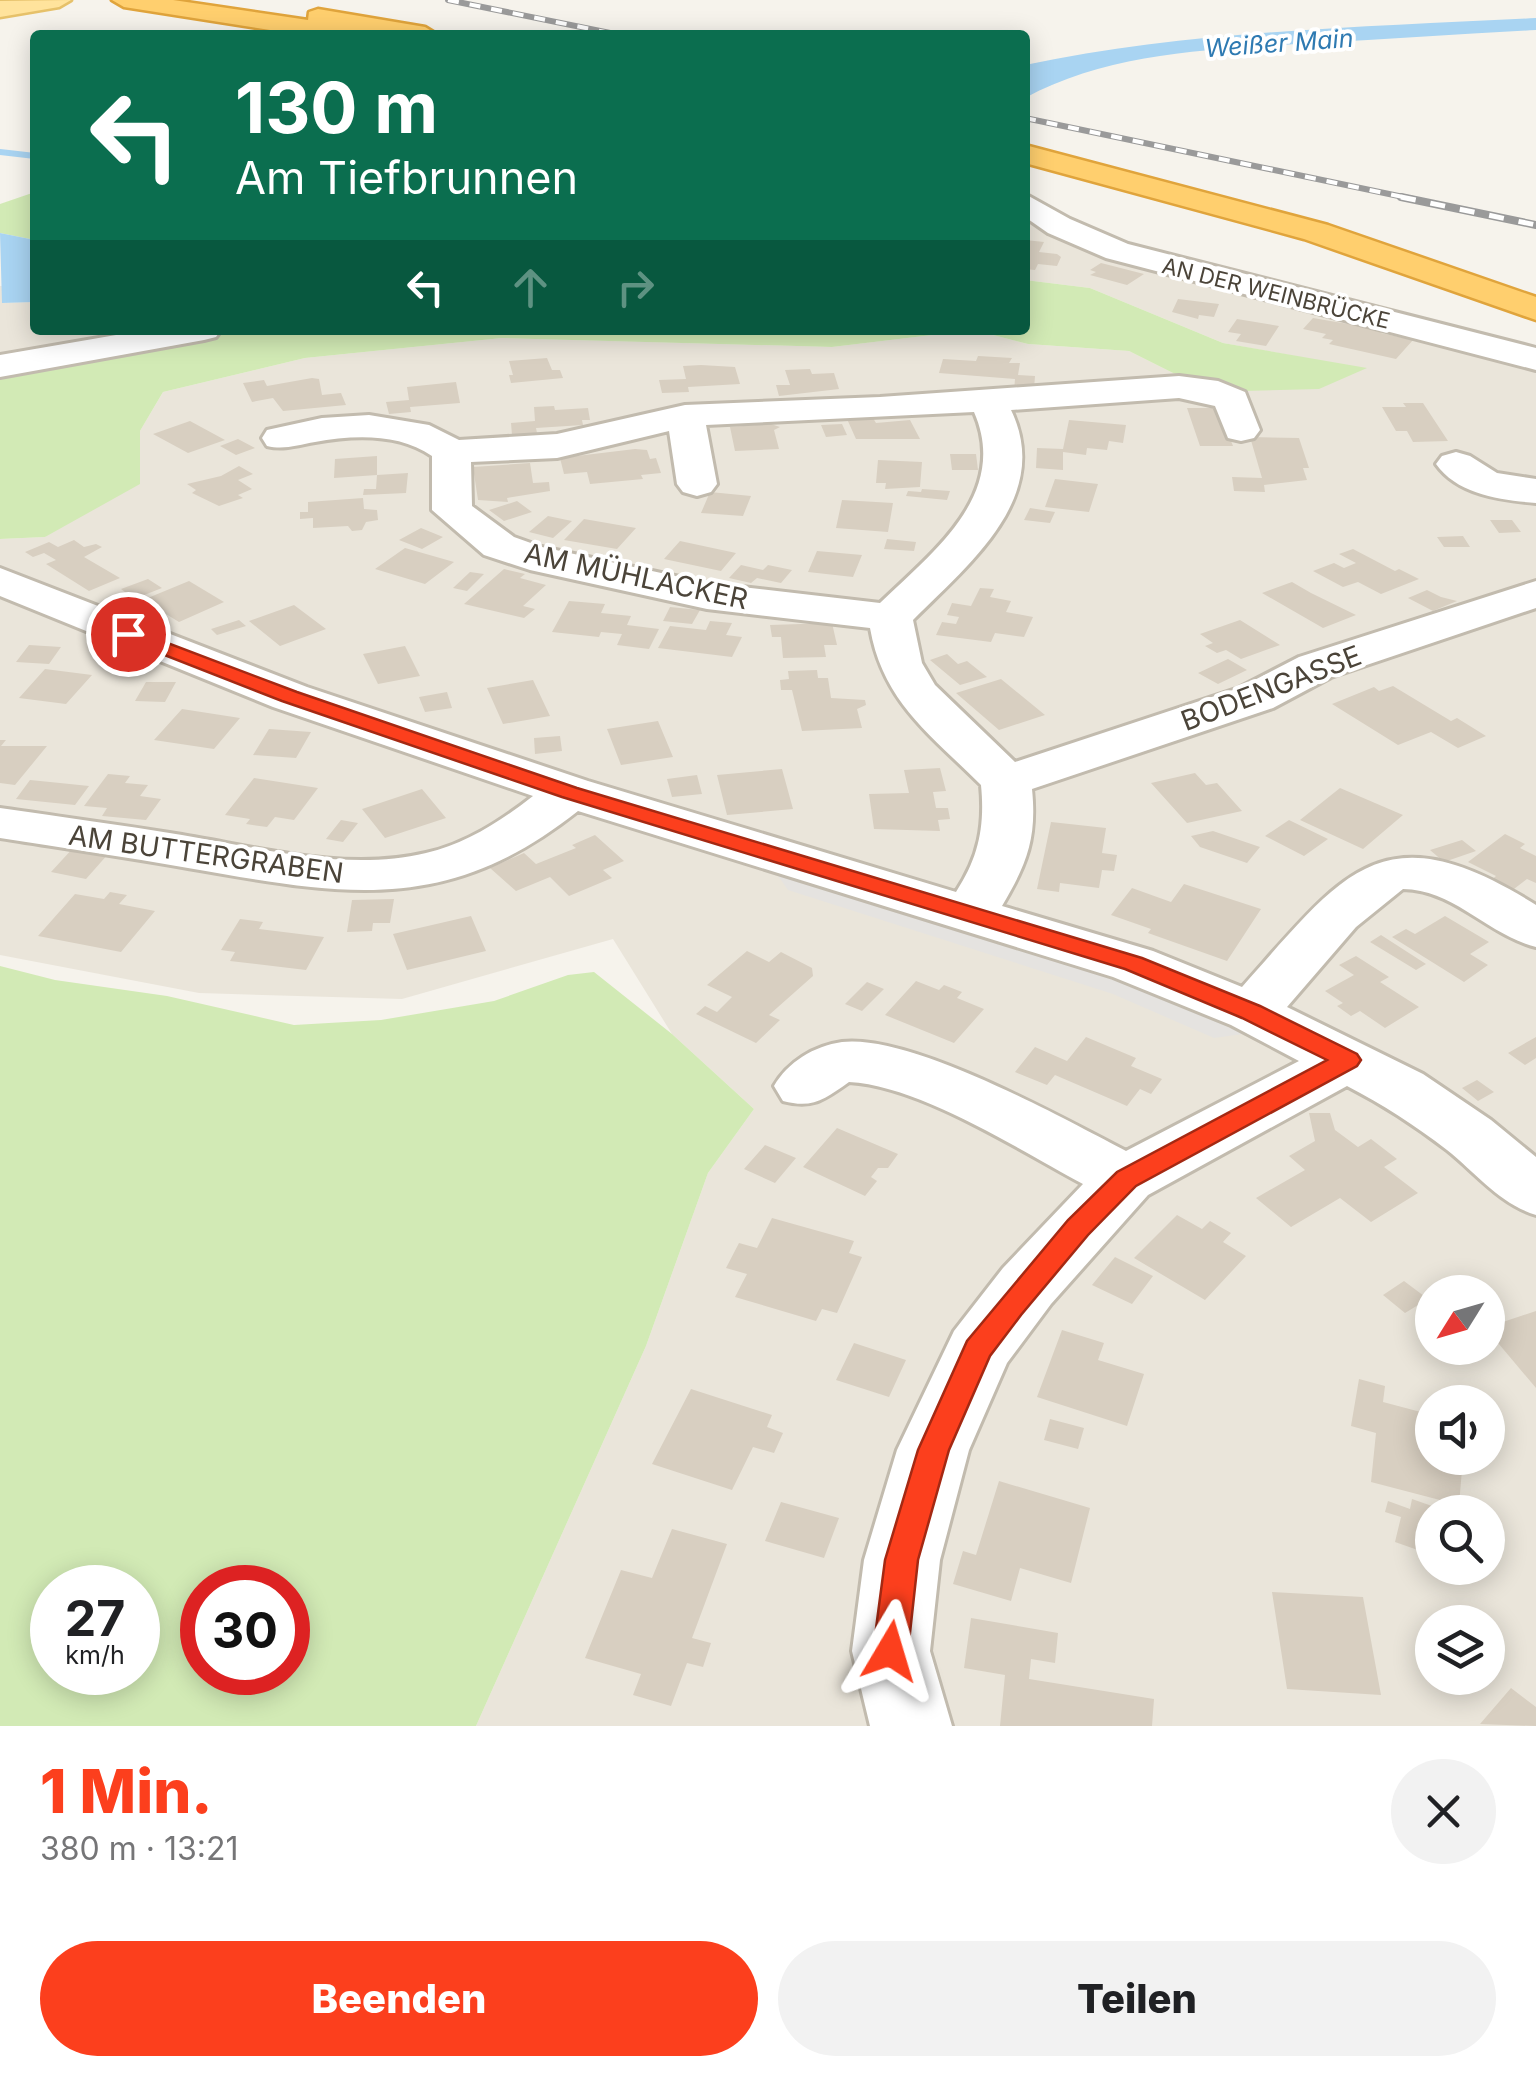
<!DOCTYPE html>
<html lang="de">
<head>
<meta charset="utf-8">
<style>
  body { margin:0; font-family:Inter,sans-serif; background:#f2f2f2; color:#202124; height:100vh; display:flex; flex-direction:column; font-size:38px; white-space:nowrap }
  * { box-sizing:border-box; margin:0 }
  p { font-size:32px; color:#757577 }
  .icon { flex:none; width:55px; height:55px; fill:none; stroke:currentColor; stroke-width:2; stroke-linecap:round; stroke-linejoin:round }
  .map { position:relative; height:1726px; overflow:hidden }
  .sheet { display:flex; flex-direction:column; background:#fff; flex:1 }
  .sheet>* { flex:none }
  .banner { position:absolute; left:30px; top:30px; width:1000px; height:305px; border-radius:10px; box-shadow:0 5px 25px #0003; background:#0b6e4f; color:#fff; overflow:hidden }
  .needle { width:65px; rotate:233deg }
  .buttons { position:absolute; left:1415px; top:1275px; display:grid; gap:20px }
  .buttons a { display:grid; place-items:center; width:90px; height:90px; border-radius:50%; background:#fff; box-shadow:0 5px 25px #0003; font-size:50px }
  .speed { position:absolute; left:30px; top:1565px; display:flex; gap:20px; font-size:50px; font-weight:700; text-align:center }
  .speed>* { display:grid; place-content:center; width:130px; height:130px; border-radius:50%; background:#fff; box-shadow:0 5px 25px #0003; line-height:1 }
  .speed small { font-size:25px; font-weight:400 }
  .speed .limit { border:15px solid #d22; background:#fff; color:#111 }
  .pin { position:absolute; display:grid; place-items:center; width:85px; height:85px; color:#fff; margin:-42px; border:5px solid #fff; border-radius:50%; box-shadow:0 2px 10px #0007 }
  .me { position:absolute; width:110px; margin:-55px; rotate:7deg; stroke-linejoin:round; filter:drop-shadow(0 0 8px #0008) }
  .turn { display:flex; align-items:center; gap:35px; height:210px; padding:0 40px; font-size:45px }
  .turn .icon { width:130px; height:130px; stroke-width:2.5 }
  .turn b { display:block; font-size:70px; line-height:85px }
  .lanes { display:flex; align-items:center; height:95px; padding:0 40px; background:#0003; justify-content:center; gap:50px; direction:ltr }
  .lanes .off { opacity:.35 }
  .round { display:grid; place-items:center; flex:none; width:105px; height:105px; border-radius:52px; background:#f2f2f2 }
  .head { display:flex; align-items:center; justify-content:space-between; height:170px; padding:0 40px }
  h1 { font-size:60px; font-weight:800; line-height:75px; color:#fc3f1d }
  .action { display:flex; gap:20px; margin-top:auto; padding:20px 40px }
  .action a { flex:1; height:115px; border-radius:60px; background:#fc3f1d; color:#fff; font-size:40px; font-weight:800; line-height:115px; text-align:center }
  .action a+a { background:#f2f2f2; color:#202124 }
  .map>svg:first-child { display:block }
  .residential { fill:#eae5da; fill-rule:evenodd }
  .green { fill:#d2eab5; fill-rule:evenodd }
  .parking { fill:#e5e3e0 }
  .water { fill:#a9d4f2 }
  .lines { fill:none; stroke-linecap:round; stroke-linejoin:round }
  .stream { stroke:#a9d4f2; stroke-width:6 }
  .building { fill:#d8cfc1 }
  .minor-casing { stroke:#c2bbae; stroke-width:6 }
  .major-casing { stroke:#e6c16a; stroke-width:5 }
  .highway-casing { stroke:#e0a43c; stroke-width:5 }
  .minor { fill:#fff; fill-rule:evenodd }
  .major { fill:#ffe39c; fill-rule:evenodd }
  .highway { fill:#ffcf6e; fill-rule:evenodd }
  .rail-far1-casing { stroke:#9a9a9a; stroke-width:6 }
  .rail-casing { stroke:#9a9a9a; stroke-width:8 }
  .rail-far1 { stroke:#fff; stroke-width:4; stroke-dasharray:11; stroke-linecap:butt }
  .rail { stroke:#fff; stroke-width:5; stroke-dasharray:15; stroke-linecap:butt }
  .route { fill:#fc3f1d; stroke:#a42913; stroke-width:2.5 }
  .labels { text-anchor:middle; stroke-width:8; stroke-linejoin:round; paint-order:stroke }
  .far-street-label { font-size:22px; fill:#4b4439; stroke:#fff }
  .far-water-label { font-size:25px; font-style:italic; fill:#2e7ab2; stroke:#fff }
  .street-label { font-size:28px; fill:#4b4439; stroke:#fff }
</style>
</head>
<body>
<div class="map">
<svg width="1536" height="1726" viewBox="0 0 1536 1726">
  <rect width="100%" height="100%" fill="#f6f3ec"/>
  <path class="residential" d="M1025 191 1096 237 1536 356V1726H476L646 1346 708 1173 754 1109 672 1034 613 939 402 999 199 993 0 955V539L45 537 140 431 163 392 305 358 502 338 832 347 974 330 1028 344 1129 351 1173 373 1365 369 1223 343 1090 288 1025 280ZM1432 1292H1488V1348H1432ZM1432 1402H1488V1458H1432ZM1432 1512H1488V1568H1432ZM1432 1622H1488V1678H1432Z
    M0 286H4L3 303 35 302V330L236 331 0 370Z"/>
  <path class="green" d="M35 192V240L0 233V204Z
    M1025 280 1090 288 1223 343 1367 368 1319 389 1242 391 1173 373 1129 351 1028 344 974 330 832 347 502 338 305 358 163 392 140 431V484L45 537 0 539V370L237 330H1025Z
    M0 966 55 980 167 996 294 1025 381 1020 494 1001 568 975 594 972 672 1034 754 1109 708 1173 646 1346 476 1726H0ZM52 1588H138V1672H52ZM202 1588H288V1672H202Z"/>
  <path class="parking" d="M769 863 936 908 1264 1031 1214 1038 1113 994 788 890Z"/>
  <path class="water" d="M1536 18V30C1462 34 1389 39 1315 43 1218 49 1111 51 1025 98V65C1191 30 1367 27 1536 18Z
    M0 233 35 240V302L2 303Z"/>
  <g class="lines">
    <path class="stream" d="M0 152 35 156"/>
  </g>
  <path class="building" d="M1025 240 1044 242 1039 252 1057 254 1061 257 1057 266 1038 264 1035 270 1025 269Z
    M1101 263 1144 274 1127 285 1090 275 1096 272 1090 270Z
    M1178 299 1219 304 1214 317 1199 315 1198 319 1172 312Z
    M1313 318 1383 330 1381 333 1413 340 1396 359 1329 344 1333 340 1322 338 1326 334 1303 329Z
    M1237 319 1279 326 1266 346 1236 341 1241 334 1228 332Z
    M978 356 1012 358 1009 363H1020L1018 375 1035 376 1034 389 1014 391 1015 379 939 373 943 359 976 361Z
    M547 358 552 370H560L563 378 511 383 509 375H513L509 361Z
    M701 365 735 367 740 384 688 387 689 392 662 393 659 380 686 379 683 366Z
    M810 369 812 374 834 373 839 389 779 396 776 385H790L785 370Z
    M312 378 319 379 322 395 341 393 346 405 283 411 273 398 252 402 243 383 264 380 267 386Z
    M456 382 460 403 410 407 411 412 389 414 386 402 409 400 407 387Z
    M1403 403H1423L1448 441 1413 442 1407 431H1396L1382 407H1406Z
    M554 406 555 410 588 408 590 420H582L583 425 536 428 537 433 512 435 511 423 535 421 534 407Z
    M1187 408H1218L1233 446H1200Z
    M873 418 876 423 910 420 920 439H856L847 419Z
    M1069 420 1126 425 1123 443 1109 441 1107 450 1087 448 1086 455 1063 452V470L1036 468 1037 448 1063 449Z
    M190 421 225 440 188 453 153 434Z
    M771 424 780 427 774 430 779 449 735 451 730 427Z
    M842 424 847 435 826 437 821 425Z
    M1250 437 1299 438 1309 468H1303L1307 480 1264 485 1265 492 1234 491 1232 477 1262 478Z
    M238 439 255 448 236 455 220 446Z
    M635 449 647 450 650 459 656 458 661 473 641 475 643 479 590 484 587 472 564 474 560 458Z
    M950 454H976L978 470H952Z
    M377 456V475L334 478 335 459Z
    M878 460 922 462 920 487 885 489 886 483H876Z
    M530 463 533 483 549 482 550 491 507 498 508 502 478 500 473 467Z
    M239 466 253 474 238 480 252 489 238 495 243 498 219 506 192 493 196 490 187 484 221 476Z
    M408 473 406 493 363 495 364 489H376L377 475Z
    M1055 479 1098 484 1089 512 1045 507Z
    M922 489 950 491 947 500 906 496 908 491 921 492Z
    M710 492 751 496 743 516 701 513Z
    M363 498 364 509 377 510 378 520 366 522 362 530 352 531 348 526 313 528V518L300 519V512H308V502Z
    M842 500 893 503 888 532 836 528Z
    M517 501 532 512 504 521 489 510Z
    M1030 508 1055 512 1050 523 1024 520Z
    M548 516 572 521 553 538 529 532Z
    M584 519 636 528 617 549 564 540Z
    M1490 520H1512L1521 532 1499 533Z
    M421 528 443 537 422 549 399 540Z
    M1463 536 1470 547H1444L1437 537Z
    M887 539 916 542 914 551 884 549Z
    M74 540 84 547 96 544 102 547 84 557 120 578 89 591 46 564 56 560 44 553 33 557 25 552 49 542 58 547Z
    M680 541 736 553 721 571 664 559Z
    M405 548 454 562 425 584 375 569Z
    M1353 549 1395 571 1399 569 1419 579 1381 594 1358 582 1343 587 1313 571 1334 563 1344 568 1356 563 1339 554Z
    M817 551 862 555 853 577 808 572Z
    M741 565 763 570 768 565 792 570 781 583 757 578 751 583 729 578Z
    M504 569 525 574 520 578 546 585 523 606 535 609 524 618 464 604Z
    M470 572 484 574 467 591 453 588Z
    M148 579 162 588 134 599 121 589Z
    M189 581 224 602 179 622 143 600Z
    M1292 582 1311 593 1356 615 1323 628 1262 593Z
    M980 588 994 589 990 597 1011 601 1006 612 1033 617 1024 637 995 633 991 642 936 635 942 622 956 624 959 617 947 615 952 603 971 606Z
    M1427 590 1441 597 1457 601 1433 611 1408 598Z
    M569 601 605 604 601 613 631 616 627 625 659 629 649 649 617 645 622 634 601 632 599 637 552 632Z
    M294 605 326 629 280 646 249 621Z
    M670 607 700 610 692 624 663 621Z
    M239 620 246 626 217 635 211 629Z
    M1240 620 1280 645 1241 659 1226 650 1217 653 1205 646 1213 643 1200 634Z
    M710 621 732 623 726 635 742 637 732 657 658 648 670 626 706 630Z
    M832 623 837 645H824L826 657 783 658 781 637H772L770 625Z
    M29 645 61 647 49 664 16 662Z
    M405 646 420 676 378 684 363 654Z
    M947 654 958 664 967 661 987 677 960 685 930 660Z
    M1228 659 1247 670 1218 684 1198 673Z
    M45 669 92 675 66 704 19 698Z
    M817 670 818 678H828L831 698 865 700 866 705 857 709 862 728 802 731 792 690H781L780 680 789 679 788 671Z
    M1001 679 1045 715 999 730 956 693Z
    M533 680 550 716 503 724 487 688Z
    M146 682H176L165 702 135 701Z
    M1393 686 1451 721 1457 718 1486 736 1458 748 1431 732 1398 745 1332 704 1374 687 1379 691Z
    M447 692 452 708 425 712 419 697Z
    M182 709 240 718 214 749 154 740Z
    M658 721 673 757 621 765 607 729Z
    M269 729 311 732 296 758 253 755Z
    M560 736 562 751 535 754 534 738Z
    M0 740H6L1 746H47L15 785 0 783Z
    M940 768 946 791 933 792 936 808H948L950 819 938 820 940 831 874 829 869 794 909 793 904 770Z
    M782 769 793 809 727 815 717 775Z
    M1195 773 1206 785 1217 783 1242 811 1187 823 1151 783Z
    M108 774 130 776 125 783 148 785 140 796 161 799 146 820 102 816 107 808 84 806Z
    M697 775 702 794 672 797 667 779Z
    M254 778 318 788 294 820 275 817 267 827 246 824 250 819 225 815Z
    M30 780 60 783 89 786 75 805 16 799Z
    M1340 788 1403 815 1363 849 1300 820Z
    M422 789 446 818 385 838 362 809Z
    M341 820 358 823 343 842 326 839Z
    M1289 820 1328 839 1304 856 1265 836Z
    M1051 822 1106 828 1102 853 1117 855 1114 871 1102 870 1099 888 1060 883 1059 892 1037 889Z
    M1213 831 1260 847 1247 863 1200 847 1191 836Z
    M1505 834 1525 844 1520 848 1536 856V883L1527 879 1510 892 1489 882 1496 876 1468 862Z
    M595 835 624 861 603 870 612 878 569 896 550 877 516 891 490 868 524 853 536 864 576 848 572 845Z
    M1462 840 1476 851 1444 862 1430 850Z
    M74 847 109 853 86 879 51 872Z
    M1184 884 1261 909 1227 961 1148 933 1151 929 1111 915 1132 888 1171 902Z
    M110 892 127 895 119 904 155 911 121 952 38 936 75 894 104 899Z
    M394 899 390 923H373L372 931 347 932 352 900Z
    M471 916 486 951 407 970 393 934Z
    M1445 916 1489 942 1470 954 1488 965 1464 982 1392 937 1406 929 1415 934Z
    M240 919 263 922 259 929 324 937 306 970 230 961 235 952 221 950Z
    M1381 935 1426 964 1416 970 1370 942Z
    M747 951 769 962 781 952 812 968 813 976 769 1015 780 1020 756 1043 696 1014 705 1006 717 1012 732 997 707 985Z
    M1356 956 1389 977 1380 982 1419 1007 1385 1028 1360 1011 1351 1016 1337 1006 1343 1003 1325 991 1354 975 1339 965Z
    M916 981 939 990 944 985 962 992 957 998 984 1009 954 1043 885 1015Z
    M867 982 884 989 862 1011 845 1004Z
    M1086 1037 1136 1058 1131 1066 1162 1079 1151 1094 1140 1089 1127 1106 1055 1075 1047 1085 1015 1072 1035 1047 1067 1061Z
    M1536 1037V1058L1525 1065 1508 1053Z
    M1477 1080 1494 1092 1478 1101 1462 1088Z
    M1309 1113H1330L1335 1130 1358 1147 1371 1139 1397 1159 1384 1167 1418 1193 1371 1222 1340 1198 1291 1227 1256 1198 1305 1170 1289 1156 1315 1141Z
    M837 1128 898 1154 888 1168H878L871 1177 877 1181 865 1196 803 1167Z
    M765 1145 796 1158 775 1183 744 1169Z
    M1177 1215 1202 1229 1210 1221 1231 1233 1223 1242 1246 1256 1205 1300 1134 1258Z
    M772 1218 854 1241 849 1253 862 1257 837 1313 822 1309 816 1321 735 1297 747 1274 726 1268 739 1243 757 1248Z
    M1115 1257 1153 1276 1132 1304 1092 1285Z
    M1404 1281 1428 1299 1405 1313 1383 1295Z
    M1536 1311V1388L1488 1331V1327Z
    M1062 1330 1104 1343 1098 1360 1144 1374 1127 1426 1037 1397Z
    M854 1343 906 1360 889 1397 836 1380Z
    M1359 1379 1385 1386 1383 1402 1432 1415V1458H1463L1459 1505 1371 1482 1376 1433 1351 1426Z
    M691 1389 772 1415 767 1427 783 1433 774 1453 753 1447 732 1490 652 1464Z
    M1050 1419 1084 1428 1078 1449 1044 1440Z
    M999 1481 1090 1508 1071 1583 1020 1568 1011 1601 953 1584 963 1551 976 1555Z
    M1412 1499 1449 1512H1432V1555L1395 1542 1401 1517 1385 1512 1388 1501 1410 1509Z
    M781 1502 839 1518 824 1558 765 1541Z
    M672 1529 727 1544 692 1638 711 1643 703 1667 687 1663 671 1706 633 1695 641 1674 585 1658 621 1570 652 1578Z
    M1272 1592 1363 1597 1381 1695 1287 1689Z
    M971 1618 1058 1633 1055 1663 1031 1659 1029 1679 1154 1699 1152 1726H1000L1005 1675 964 1668Z
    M1511 1688 1536 1707V1726L1480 1724Z"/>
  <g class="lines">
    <g class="minor-casing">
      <path id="minor" d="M1025 194 1070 219 1128 244 1536 348V370L1106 258 1048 233 1025 217Z
        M145 330H221L216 337 204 340 0 377V355Z
        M1179 376 1218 381 1245 392 1260 430 1254 438 1241 441 1228 438 1215 406 1179 398 1011 410C1053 497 969 564 913 620L922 663 935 685 1015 762 1239 688 1299 657 1536 581V608L1331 677 1273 708 1032 789C1037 838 1027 864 1002 906L1153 951 1242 987C1344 873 1382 808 1536 905V947C1488 935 1455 890 1403 889L1356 927 1287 1007 1423 1074 1491 1120 1536 1157V1215C1500 1204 1477 1174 1447 1150 1416 1126 1382 1104 1347 1086L1148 1195 1051 1304 1007 1363 969 1450 940 1560 930 1651 952 1726H870L852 1651 864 1560 897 1450 954 1331 1003 1268 1083 1184C1019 1150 921 1086 849 1082 825 1099 813 1109 783 1101L774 1086C788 1062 814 1046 842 1042 912 1034 1062 1118 1126 1151L1299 1061 1231 1025 1113 977 578 811C446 916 343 895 188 868 126 857 63 848 0 838V808C61 817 122 825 182 835 260 848 347 872 426 853 466 844 501 821 533 796L273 707 0 596V568L307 687 588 781 956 892C979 857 985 826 981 785 930 734 883 702 870 628L707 609 530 570 484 555 432 510V456C399 433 353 435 315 442 298 445 284 450 267 446L262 438 267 430 322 418 369 415 429 425 459 440 557 434 685 405 880 397ZM974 412C1010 494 933 552 880 603L707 583 542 547 514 537 472 506 471 462 557 458 669 431 677 484 683 492 697 496 711 492 717 484 706 425Z
        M1456 452 1470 456 1497 473 1536 479V503C1501 500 1458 495 1436 464L1442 456Z"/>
    </g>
    <g class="major-casing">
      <path id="major" d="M71 0 59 7 0 17V1Z"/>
    </g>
    <g class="highway-casing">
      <path id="highway" d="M112 0H173L308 20 309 12 318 9 425 27 438 35H302L124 7Z
        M1025 145 1328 225 1536 297V320L1304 239 1025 163Z"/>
    </g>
    <use href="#minor" class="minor"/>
    <use href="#major" class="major"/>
    <use href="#highway" class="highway"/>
    <g class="rail-far1-casing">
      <path id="rail-far1" d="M448 0 620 35
        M1025 118 1413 199"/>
    </g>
    <g class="rail-casing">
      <path id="rail" d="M1401 197 1536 225"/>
    </g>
    <use href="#rail-far1" class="rail-far1"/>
    <use href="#rail" class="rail"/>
  </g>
  <path class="route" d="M128 628 297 692 577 788 1142 958 1260 1006 1357 1054 1361 1060 1357 1066 1136 1186 1088 1235 1021 1315 990 1356 949 1450 918 1560 908 1651 903 1662 890 1666 878 1662 873 1651 885 1560 918 1450 967 1341 1068 1220 1117 1172 1327 1060 1242 1018 1125 969 562 797 282 701 121 638 119 634Z"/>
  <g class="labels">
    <g class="far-street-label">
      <text transform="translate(1276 293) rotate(14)" y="8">AN DER WEINBRÜCKE</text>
    </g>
    <g class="far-water-label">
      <text transform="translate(1279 43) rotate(-4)" y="9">Weißer Main</text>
    </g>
    <g class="street-label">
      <text transform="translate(636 576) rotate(12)" y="10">AM MÜHLACKER</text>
      <text transform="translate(1271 688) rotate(-21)" y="10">BODENGASSE</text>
      <text transform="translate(206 854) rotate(8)" y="10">AM BUTTERGRABEN</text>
    </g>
  </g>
</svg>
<div class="buttons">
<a><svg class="needle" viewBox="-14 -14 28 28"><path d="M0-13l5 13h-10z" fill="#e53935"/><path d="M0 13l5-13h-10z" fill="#757577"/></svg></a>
<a><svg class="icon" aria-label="sound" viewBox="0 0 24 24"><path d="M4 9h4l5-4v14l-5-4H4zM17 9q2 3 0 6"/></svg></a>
<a><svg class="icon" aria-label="search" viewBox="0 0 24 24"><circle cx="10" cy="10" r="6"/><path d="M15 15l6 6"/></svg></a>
<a><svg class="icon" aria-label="layers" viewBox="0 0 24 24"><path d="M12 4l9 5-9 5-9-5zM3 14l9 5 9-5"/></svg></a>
</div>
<div class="speed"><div>27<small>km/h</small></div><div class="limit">30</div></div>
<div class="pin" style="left:128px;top:634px;background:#d93025"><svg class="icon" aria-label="arrive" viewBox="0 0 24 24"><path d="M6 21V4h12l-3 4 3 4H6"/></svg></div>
<svg class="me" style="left:890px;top:1651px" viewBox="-20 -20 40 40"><path d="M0-17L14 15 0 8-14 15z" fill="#fc3f1d" stroke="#fff" stroke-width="4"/></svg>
<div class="banner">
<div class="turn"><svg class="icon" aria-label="left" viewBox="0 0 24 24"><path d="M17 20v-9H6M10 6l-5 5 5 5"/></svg><div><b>130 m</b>Am Tiefbrunnen</div></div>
<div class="lanes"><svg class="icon" aria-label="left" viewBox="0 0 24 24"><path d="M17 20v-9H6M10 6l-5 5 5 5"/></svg><svg class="icon off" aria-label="ahead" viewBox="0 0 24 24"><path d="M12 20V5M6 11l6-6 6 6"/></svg><svg class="icon off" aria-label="right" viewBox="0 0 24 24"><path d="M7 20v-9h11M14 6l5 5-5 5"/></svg></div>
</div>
</div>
<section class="sheet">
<div class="head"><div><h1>1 Min.</h1><p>380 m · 13:21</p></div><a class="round"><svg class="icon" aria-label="close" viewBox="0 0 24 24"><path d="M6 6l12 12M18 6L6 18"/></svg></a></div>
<div class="action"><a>Beenden</a><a>Teilen</a></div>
</section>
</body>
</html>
